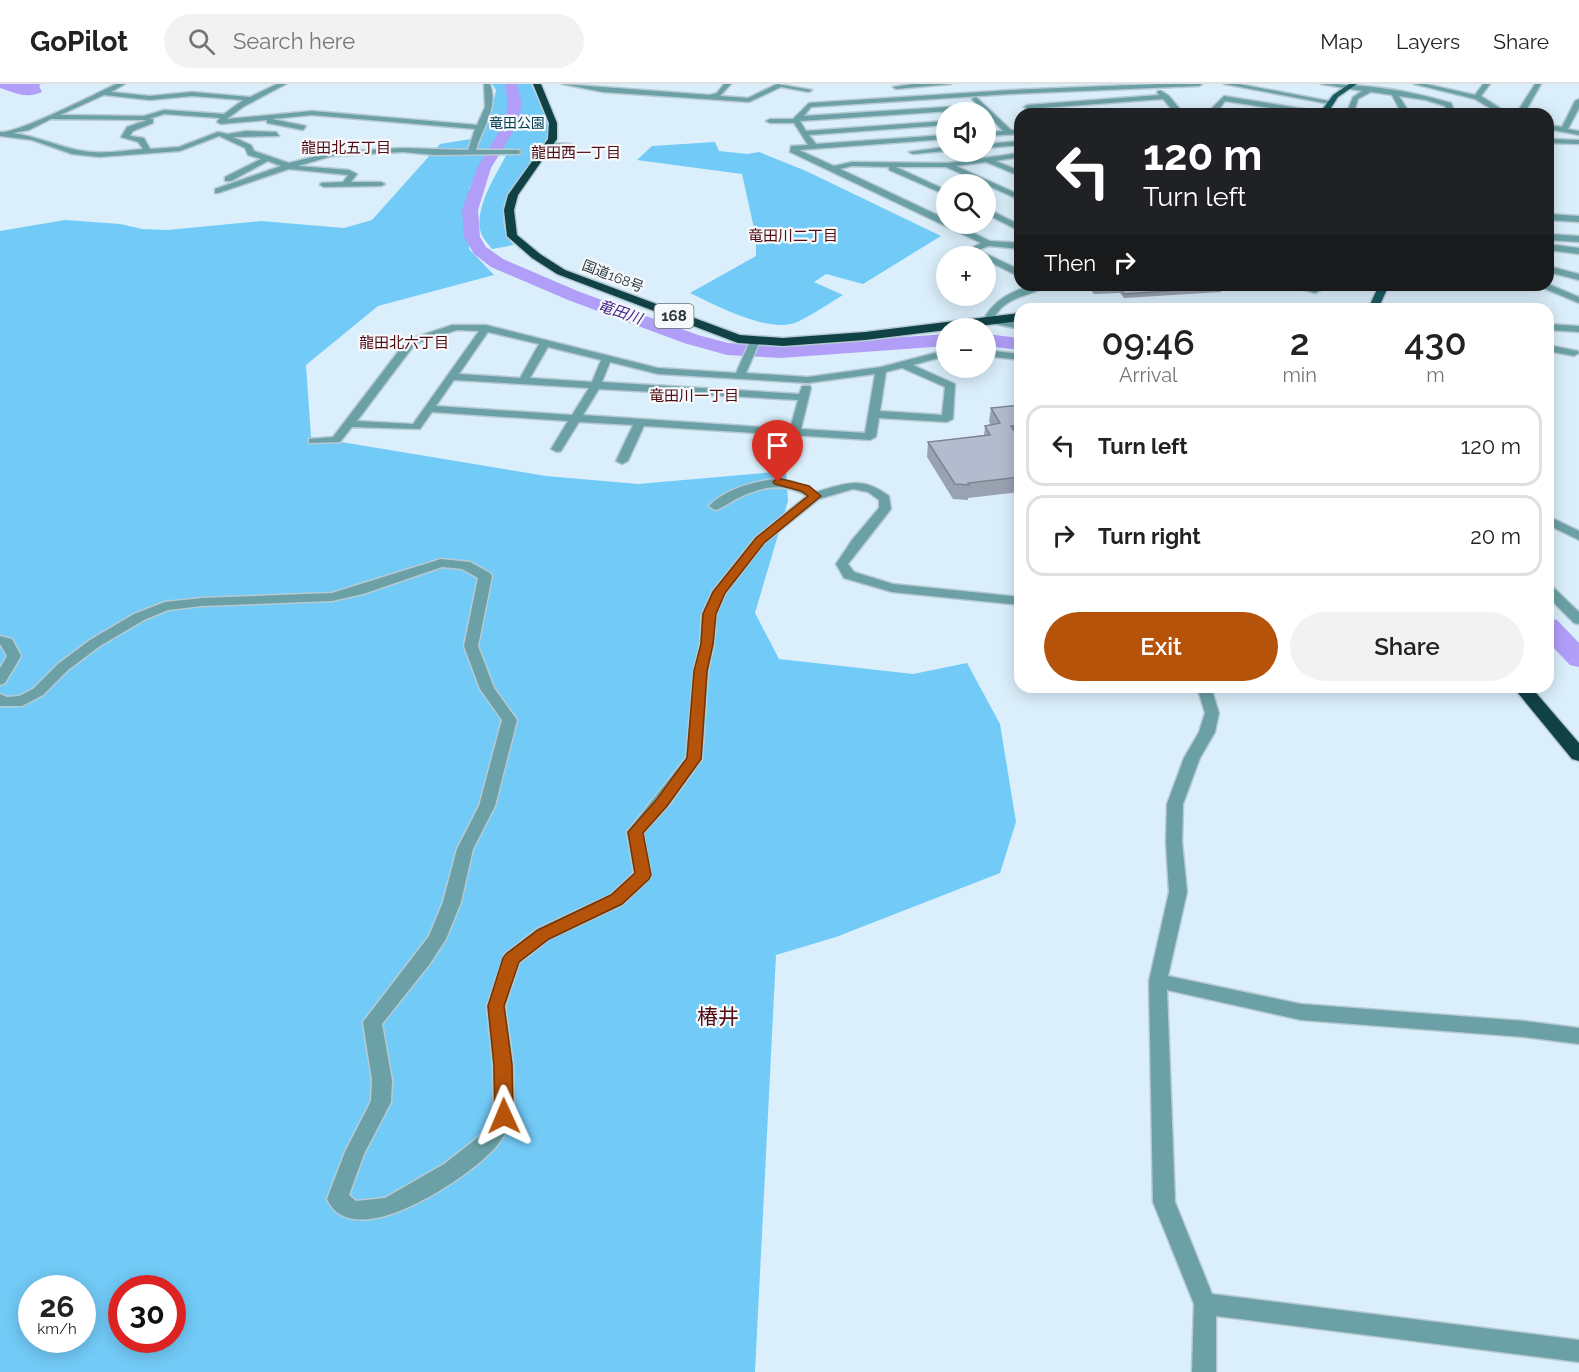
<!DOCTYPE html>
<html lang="en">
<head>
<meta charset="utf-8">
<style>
  body { margin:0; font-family:Raleway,"Noto Sans JP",sans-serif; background:#f2f2f2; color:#222; height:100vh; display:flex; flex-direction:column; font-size:22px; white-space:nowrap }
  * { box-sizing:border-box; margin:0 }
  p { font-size:20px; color:#767676 }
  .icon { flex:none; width:33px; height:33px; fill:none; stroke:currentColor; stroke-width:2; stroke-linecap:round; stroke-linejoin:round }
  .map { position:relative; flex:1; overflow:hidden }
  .details { position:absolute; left:1014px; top:219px; width:540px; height:390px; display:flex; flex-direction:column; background:#fff; border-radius:18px; box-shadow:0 3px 15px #0003 }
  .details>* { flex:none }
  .banner { position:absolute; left:1014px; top:24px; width:540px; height:183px; border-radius:18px; box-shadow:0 3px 15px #0003; background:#202124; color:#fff; overflow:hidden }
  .buttons { position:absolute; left:936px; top:18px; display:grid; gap:12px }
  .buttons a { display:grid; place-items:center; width:60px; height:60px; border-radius:50%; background:#fff; box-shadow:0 3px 15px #0003; font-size:30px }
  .speed { position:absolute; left:18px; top:1191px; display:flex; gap:12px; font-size:30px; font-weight:700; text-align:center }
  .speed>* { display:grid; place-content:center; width:78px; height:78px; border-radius:50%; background:#fff; box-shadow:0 3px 15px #0003; line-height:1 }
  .speed small { font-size:15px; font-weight:400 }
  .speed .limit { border:9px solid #d22; background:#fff; color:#111 }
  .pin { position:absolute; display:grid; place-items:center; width:51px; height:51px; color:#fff; margin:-62px -26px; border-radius:50% 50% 50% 0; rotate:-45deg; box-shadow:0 0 6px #0007 }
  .pin .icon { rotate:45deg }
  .me { position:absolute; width:66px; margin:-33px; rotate:359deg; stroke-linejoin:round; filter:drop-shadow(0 0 4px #0008) }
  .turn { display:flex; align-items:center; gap:21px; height:126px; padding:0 30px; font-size:27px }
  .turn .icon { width:78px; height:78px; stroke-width:2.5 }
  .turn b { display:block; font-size:42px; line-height:51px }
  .then { display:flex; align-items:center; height:57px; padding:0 30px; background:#0003; gap:12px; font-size:22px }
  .eta { display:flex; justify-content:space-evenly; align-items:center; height:102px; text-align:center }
  .eta b { font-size:36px; font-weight:600; line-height:42px }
  .button { display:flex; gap:12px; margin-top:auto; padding:12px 30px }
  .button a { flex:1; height:69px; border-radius:36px; background:#b45309; color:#fff; font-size:24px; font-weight:600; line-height:69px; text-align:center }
  .button a+a { background:#f2f2f2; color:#222 }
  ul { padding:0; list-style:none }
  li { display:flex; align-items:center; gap:18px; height:81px; margin:0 12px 9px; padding:0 18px; border:3px solid #e0e0e0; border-radius:18px }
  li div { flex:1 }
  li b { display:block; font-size:22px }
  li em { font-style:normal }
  header { display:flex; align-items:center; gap:36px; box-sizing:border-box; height:84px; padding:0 30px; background:#fff; border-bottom:2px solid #e0e0e0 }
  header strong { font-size:28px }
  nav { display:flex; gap:33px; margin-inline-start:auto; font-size:21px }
  .search { width:420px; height:54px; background:#f2f2f2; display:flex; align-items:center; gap:15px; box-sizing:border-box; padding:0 21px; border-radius:33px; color:#767676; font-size:22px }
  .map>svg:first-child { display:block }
  .green { fill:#72caf7; fill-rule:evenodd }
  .water { fill:#b19ef8 }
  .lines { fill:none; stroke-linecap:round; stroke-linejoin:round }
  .river { fill:#b19ef8; fill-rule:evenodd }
  .minor-casing { stroke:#b7cad4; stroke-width:3 }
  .major-casing { stroke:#b7cad4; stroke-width:3 }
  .highway-casing { stroke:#b7cad4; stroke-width:3 }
  .minor { fill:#6ba1a6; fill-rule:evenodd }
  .major { fill:#185c61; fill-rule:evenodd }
  .highway { fill:#104245; fill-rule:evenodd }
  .wall { fill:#99a2b1 }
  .shaded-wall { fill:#7d8490 }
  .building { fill:#b2bcce; stroke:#7d8490; stroke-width:1.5 }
  .route { fill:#b45309; stroke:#753606; stroke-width:1.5 }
  .labels { text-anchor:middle; stroke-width:4.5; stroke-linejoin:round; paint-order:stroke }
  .far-park-label { font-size:14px; fill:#053a4f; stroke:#f5f9fc }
  .far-street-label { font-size:14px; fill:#2d363a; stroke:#f5f9fc }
  .far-neighbourhood-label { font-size:15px; fill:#520d13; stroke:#f5f9fc }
  .far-water-label { font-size:15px; font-style:italic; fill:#3f1981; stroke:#f5f9fc }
  .shield { fill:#f5f9fc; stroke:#697074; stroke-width:1.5 }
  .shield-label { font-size:15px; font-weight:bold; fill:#2d363a }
  .near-neighbourhood-label { font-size:21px; fill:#520d13; stroke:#f5f9fc }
</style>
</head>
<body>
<header>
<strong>GoPilot</strong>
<div class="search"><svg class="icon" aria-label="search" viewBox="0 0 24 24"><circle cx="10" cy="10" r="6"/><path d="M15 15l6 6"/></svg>Search here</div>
<nav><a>Map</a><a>Layers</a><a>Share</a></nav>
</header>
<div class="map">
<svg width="1579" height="1288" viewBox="0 0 1579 1288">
  <rect width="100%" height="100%" fill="#daeffb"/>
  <path class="green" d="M492 0H531C536 11 551 40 548 52 546 59 540 66 536 72 520 93 501 113 504 141 506 150 507 155 514 161L492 165C488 160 483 154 481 149 473 124 498 88 509 66H488L469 105 471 118 469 165 494 191 378 222 306 281 311 353 546 392 638 400 786 387 788 417 755 529 779 575 913 590 967 579 1000 640 1016 738 1000 789 836 853 776 871 755 1288H0V147L65 136 120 140 142 145 168 146 261 137 344 144 372 136 440 60 477 54 492 26 496 6ZM32 1204H82V1256H32ZM122 1204H172V1256H122Z
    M715 58 719 67 747 70 759 68 806 87 941 152 863 200 826 190 814 198 843 211C831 218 802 238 791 240 762 246 715 221 690 209L756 172V153L742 90 637 76 652 62Z"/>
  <path class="water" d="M0 0H41L39 2 42 8C25 15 16 9 0 4Z"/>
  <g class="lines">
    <path class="river" d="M505 0H517L522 21 517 41 491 84 478 126 480 153 486 163 503 175 580 208 698 251 728 259 781 262 946 250V262L781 274 727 271 684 259 568 216 491 183 474 170 464 153 462 126 477 84 503 41 508 21Z
      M986 250 1020 254V266L986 262Z
      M1548 534 1557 536 1579 559V583L1570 581 1548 558Z"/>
    <g class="minor-casing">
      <path id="minor" d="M116 0H125L111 8 150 12 192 8 250 13 277 0H286L243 23 227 35 312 27 477 41 485 23 484 0H490C499 24 482 44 476 66H518L522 68 518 70 435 71 403 68 332 72 298 82 349 86 357 90 351 98H381L385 100 381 102 324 103 320 101 321 99 343 98 348 91 289 85 218 109H215V105L281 82 268 77 231 97H225V93L261 75 248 71 245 64 219 52 180 67 99 73 72 70 32 56 0 52V48C17 50 95 10 116 0ZM104 11 150 16 192 12 243 16 224 30 164 26 144 32 60 31ZM164 30 220 34 217 38 221 40 267 36V39L303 46 306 42 272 35 312 31 475 45 468 66 403 64 332 68 289 79 254 67 251 61 233 53 279 52 276 48 246 47 228 50 218 48 179 63 150 65 144 54 130 52 133 47 153 39V35H149ZM51 35 147 36 127 43 121 53 138 58 143 65C121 67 99 71 77 66 55 61 35 52 13 49L29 46Z
        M562 0 710 11 717 9 724 0H731L720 12 748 14 777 0 812 6 809 8 781 3 749 18 603 8Z
        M912 0H951L896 5 893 3Z
        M1157 0H1202L1199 2 1010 10 811 23 804 32 978 21 972 15 976 13 1011 46H1020V50L986 52V48L1003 47 982 25 800 37 806 47 946 37V41L809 51 816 60 946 51V55L799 66 834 82 852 78 948 79 1020 69V73L996 77 1020 87V92L986 78 956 82 1020 111V116L946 83H896L946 106V111L889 86V83L852 82 840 85 946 135V140H955L990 157 1020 159V165L989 162 978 166 1020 186V193L986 176V172H978L967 166 981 159 790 68 791 62 808 61 794 39H770L766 37 770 35H793L809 19 1012 6Z
        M1224 0H1239L1334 18 1330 20Z
        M1321 0C1363 0 1409 6 1451 19L1456 30H1448L1445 22 1426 16 1399 12 1410 30H1402L1392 11 1371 8 1358 15 1354 28 1357 30H1346L1353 13 1362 7Z
        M1414 0H1426L1475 11 1483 0H1490L1481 12 1509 30H1500L1475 15Z
        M1535 0H1541L1524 30H1516Z
        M1160 6 1169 12 1184 30H1176L1163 15 1028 25 1024 23 1028 21 1159 11 1157 8Z
        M1224 12 1323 28 1327 30H1309L1225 17 1218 27 1231 30H1210V26Z
        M1579 15V24L1568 45 1579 47V51L1548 45V41L1562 43 1575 17Z
        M1548 55 1579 56V60L1548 59Z
        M1020 57V61L986 64V60Z
        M547 59 571 60 575 62 571 64 544 63 543 61Z
        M946 63V67L913 70 909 68Z
        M986 124 1020 141V147L986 130Z
        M1548 130 1579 132V138L1548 136Z
        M1548 150 1579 152V158L1548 156Z
        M1548 160 1579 164V170L1548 166Z
        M1548 182 1579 190V196L1548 188Z
        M1548 200 1579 213V219L1536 201Z
        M1033 201H1049C1030 213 1006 211 994 234L1020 239V245L985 238 983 236C994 216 1011 207 1033 201Z
        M1286 201 1314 203 1331 201 1315 209Z
        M1524 201H1535L1530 204Z
        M1548 240 1579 242V248L1548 246Z
        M452 241H486L658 284 736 289 750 257 755 254 760 257 746 289 808 293 881 283 946 266V272L913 281 955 300 953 335 947 338 879 334 876 353 870 356 644 342 628 377 622 380 616 377 633 341 579 338 561 367 557 368 551 365 568 337 432 328 420 345 352 343 340 358 309 359V355L333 353 407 256ZM457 246 479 247 413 340 357 337 415 260ZM488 248 539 260 520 294 459 290ZM548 263 601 276 592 298 530 294ZM610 278 658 290 808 299 875 290 865 349 801 345 811 304 810 302H802L799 310 602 298ZM902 284 945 303 942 331 880 327 886 288ZM454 296 589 304 572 331 436 322ZM599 305 798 316 790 345 583 331Z
        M1548 261 1578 267 1579 269 1574 272 1548 267Z
        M986 266 1020 270V276L986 272Z
        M777 395 794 398 816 408C847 399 862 392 889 412L891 425 848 480 854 488 893 500 1020 513V521L892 508 844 494 836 480 852 456 879 424V416L868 408 853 405 819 415 764 459 726 508 716 530 714 560 708 587 702 675 668 722 643 749 651 791 649 795 622 821 549 855 519 879 505 922 513 981 514 1032C509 1042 503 1055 495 1064 469 1093 353 1173 327 1115L345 1068 371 1017 372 996 363 938 429 852 443 818 457 765 479 722 502 636 480 605 464 562 478 494 462 485 442 483 363 510 332 517 202 522 168 526 144 536 100 562 68 586 43 611 22 622H0V610L7 613 19 612 33 605 58 580 90 556 134 530 165 518 202 514 332 509 441 475 470 478 490 489 492 492 478 562 494 604 517 636 495 722 473 765 461 818 446 855 429 881 382 940 392 996 391 1018 364 1070 349 1111 356 1117 385 1114 444 1080 481 1051 494 1030 493 981 487 922 505 870 537 845 610 811 634 789 627 748 686 674 694 587 700 560 702 530 712 508 756 453 807 412C776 394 748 407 719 425L715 426 709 422C725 405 754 397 777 395Z
        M1548 432 1579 447V456L1548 441Z
        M1548 502 1553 503 1579 528V540L1574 539 1548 513Z
        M0 552 12 555 21 572 5 599 0 601V584L7 572 0 560Z
        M1197 603H1211L1219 629 1215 648 1200 674 1183 720 1182 758 1187 808 1168 892 1301 920 1524 937 1579 944V960L1524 953 1301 936 1167 906 1175 1118 1212 1210 1579 1256V1278L1216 1232V1288H1192L1194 1220 1153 1118 1149 897 1169 808 1166 758 1167 720 1184 674 1199 648 1205 629Z"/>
    </g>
    <g class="major-casing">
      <path id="major" d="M1349 0H1357L1338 13 1327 30H1319L1333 11Z
        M1379 201H1389L1378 225H1368Z"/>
    </g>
    <g class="highway-casing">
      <path id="highway" d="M533 0H541L557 39V55L518 111 514 126 517 151 540 170 565 186 740 251 783 254 865 248 1020 229V237L865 256 783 262 738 259 557 190 532 174 507 152 504 126 508 111 548 55 549 39Z
        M1513 603H1531L1579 659V677L1572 675Z"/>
    </g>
    <use href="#minor" class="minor"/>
    <use href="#major" class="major"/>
    <use href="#highway" class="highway"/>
  </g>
  <path class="wall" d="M1086 201H1220L1222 203 1221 208 1124 214 1120 209 1094 210Z
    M1020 321V408L968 414V416L953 415 927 373 928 358 984 351 985 342 991 341 989 338 991 324Z"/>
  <path class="shaded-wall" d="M1020 341V355L1011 342Z"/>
  <path class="building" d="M1090 201H1220L1222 203 1125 210 1120 205 1095 206Z
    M1020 321V341L1011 342 1020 355V393L968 399 969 401 955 400 928 358 990 351 985 342 1000 339 991 324Z"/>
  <path class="route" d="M778 394 809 402 821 412 764 459 725 509 716 530 713 560 707 587 701 675 667 722 643 749 651 791 649 795 622 820 549 855 519 878 504 922 512 981 513 1032 510 1038 504 1040 497 1038 495 1032 494 981 488 922 503 874 506 870 538 846 611 811 635 789 628 748 657 715 687 674 694 587 701 560 703 530 713 508 756 454 808 412 801 407 775 400 773 398Z"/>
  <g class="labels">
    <g class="far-park-label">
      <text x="517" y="44">竜田公園</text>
    </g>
    <g class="far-street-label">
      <text transform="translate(613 192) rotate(21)" y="5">国道168号</text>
    </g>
    <g class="far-neighbourhood-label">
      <text x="346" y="69">龍田北五丁目</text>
      <text x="576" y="74">龍田西一丁目</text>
      <text x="793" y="157">竜田川二丁目</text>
      <text x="404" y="264">龍田北六丁目</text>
      <text x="694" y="317">竜田川一丁目</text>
    </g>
    <g class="far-water-label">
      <text transform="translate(620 228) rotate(19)" y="5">竜田川</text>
    </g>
    <rect class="shield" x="654.5" y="220" width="39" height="24" rx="4.5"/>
    <g class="shield-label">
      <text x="674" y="237">168</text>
    </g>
    <g class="near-neighbourhood-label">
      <text x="718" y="940">椿井</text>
    </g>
  </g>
</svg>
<div class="buttons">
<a><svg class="icon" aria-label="sound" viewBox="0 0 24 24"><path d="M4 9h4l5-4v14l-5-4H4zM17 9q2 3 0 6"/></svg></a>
<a><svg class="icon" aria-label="search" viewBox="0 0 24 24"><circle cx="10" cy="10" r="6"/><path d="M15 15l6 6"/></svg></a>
<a>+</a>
<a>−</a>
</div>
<div class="speed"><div>26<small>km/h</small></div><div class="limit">30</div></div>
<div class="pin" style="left:778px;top:398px;background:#d93025"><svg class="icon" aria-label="arrive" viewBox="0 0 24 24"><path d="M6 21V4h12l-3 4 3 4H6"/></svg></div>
<svg class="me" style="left:504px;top:1032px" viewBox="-20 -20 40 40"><path d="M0-17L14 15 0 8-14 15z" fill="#b45309" stroke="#fff" stroke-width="4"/></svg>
<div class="banner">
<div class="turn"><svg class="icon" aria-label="left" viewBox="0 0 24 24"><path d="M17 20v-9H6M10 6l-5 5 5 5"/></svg><div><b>120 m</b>Turn left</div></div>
<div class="then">Then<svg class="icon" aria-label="right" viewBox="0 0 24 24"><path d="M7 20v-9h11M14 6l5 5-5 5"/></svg></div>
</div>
<section class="details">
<div class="eta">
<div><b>09:46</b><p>Arrival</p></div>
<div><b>2</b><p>min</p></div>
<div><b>430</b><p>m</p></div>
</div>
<ul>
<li><svg class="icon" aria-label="left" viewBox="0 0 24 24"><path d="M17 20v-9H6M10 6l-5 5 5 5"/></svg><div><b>Turn left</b></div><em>120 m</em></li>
<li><svg class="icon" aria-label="right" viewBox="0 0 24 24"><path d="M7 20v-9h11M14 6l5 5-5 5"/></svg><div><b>Turn right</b></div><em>20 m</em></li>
</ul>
<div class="button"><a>Exit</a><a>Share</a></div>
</section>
</div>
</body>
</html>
